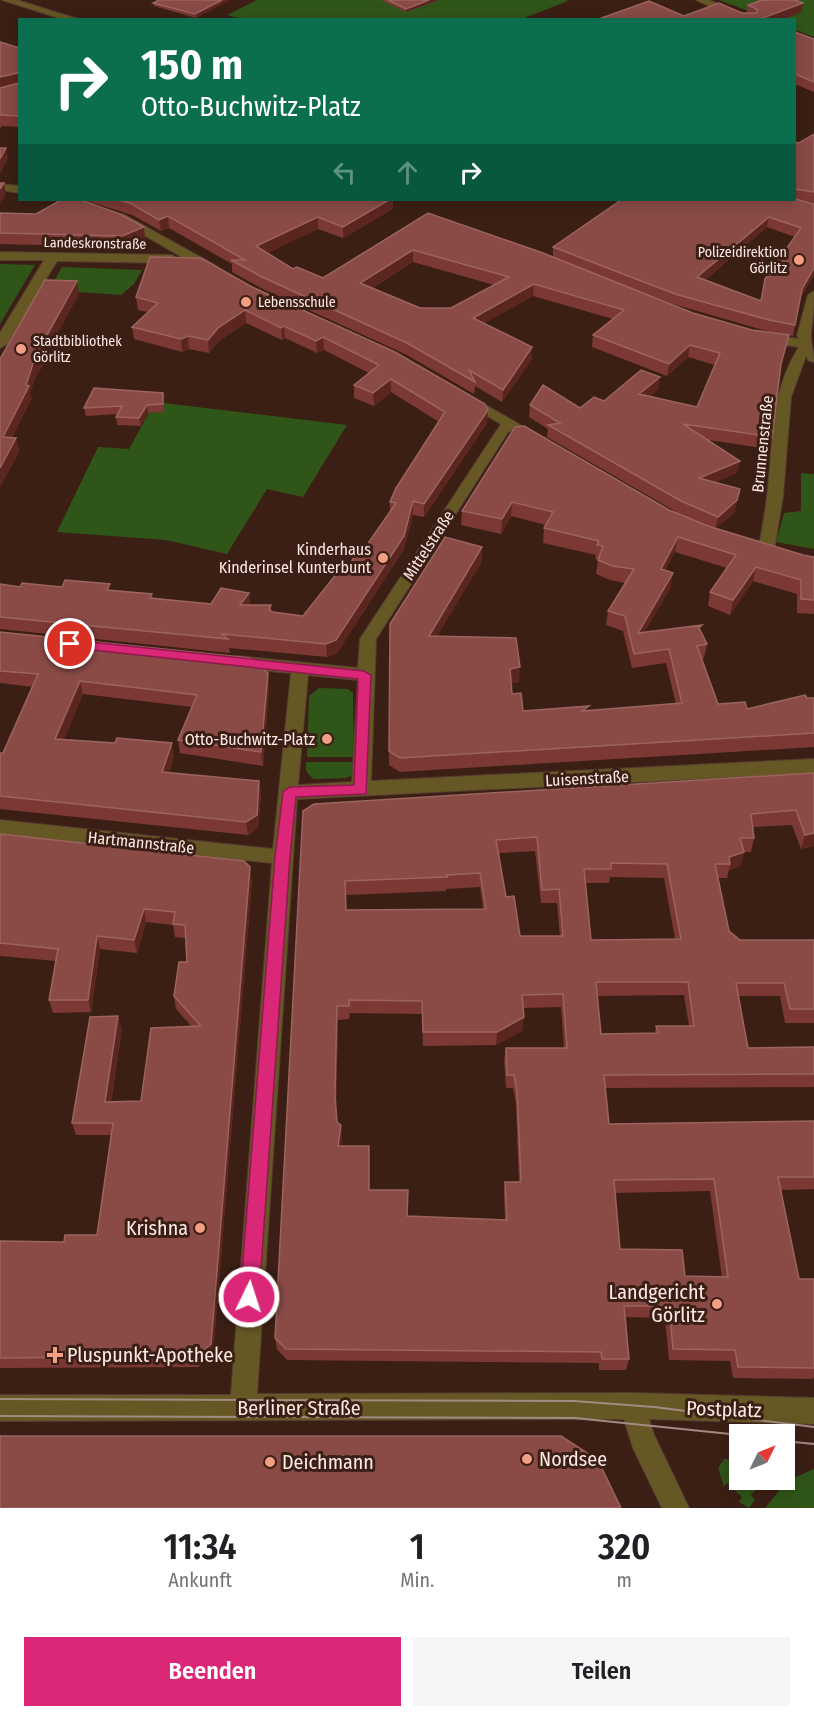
<!DOCTYPE html>
<html lang="de">
<head>
<meta charset="utf-8">
<style>
  body { margin:0; font-family:"Fira Sans Condensed",sans-serif; background:#f6f6f6; color:#202124; height:100vh; display:flex; flex-direction:column; font-size:22px; white-space:nowrap }
  * { box-sizing:border-box; margin:0 }
  p { font-size:20px; color:#757577 }
  .icon { flex:none; width:33px; height:33px; fill:none; stroke:currentColor; stroke-width:2; stroke-linecap:round; stroke-linejoin:round }
  .map { position:relative; height:1508px; overflow:hidden }
  .details { display:flex; flex-direction:column; background:#fff; flex:1 }
  .details>* { flex:none }
  .top-card { position:absolute; left:18px; top:18px; width:778px; height:183px; border-radius:0px; box-shadow:0 3px 15px #0003; background:#0b6e4f; color:#fff; overflow:hidden }
  .needle { width:39px; rotate:47deg }
  .fabs { position:absolute; left:729px; top:1424px; display:grid; gap:12px }
  .fabs a { display:grid; place-items:center; width:66px; height:66px; border-radius:0px; background:#fff; box-shadow:0 3px 15px #0003; font-size:30px }
  .pin { position:absolute; display:grid; place-items:center; width:51px; height:51px; color:#fff; margin:-26px; border:3px solid #fff; border-radius:50%; box-shadow:0 2px 6px #0007 }
  .me { position:absolute; width:66px; margin:-33px; rotate:4deg; stroke-linejoin:round; filter:drop-shadow(0 0 4px #0008) }
  .turn { display:flex; align-items:center; gap:21px; height:126px; padding:0 24px; font-size:27px }
  .turn .icon { width:78px; height:78px; stroke-width:2.5 }
  .turn b { display:block; font-size:42px; line-height:51px }
  .lanes { display:flex; align-items:center; height:57px; padding:0 24px; background:#0003; justify-content:center; gap:30px; direction:ltr }
  .lanes .off { opacity:.35 }
  .eta { display:flex; justify-content:space-evenly; align-items:center; height:102px; text-align:center }
  .eta b { font-size:36px; font-weight:600; line-height:42px }
  .cta { display:flex; gap:12px; margin-top:auto; padding:12px 24px }
  .cta a { flex:1; height:69px; border-radius:0px; background:#db2777; color:#fff; font-size:24px; font-weight:600; line-height:69px; text-align:center }
  .cta a+a { background:#f6f6f6; color:#202124 }
  .map>svg:first-child { display:block }
  .green { fill:#305519 }
  .lines { fill:none; stroke-linecap:round; stroke-linejoin:round }
  .minor-casing { stroke:#563b32; stroke-width:2 }
  .minor { fill:#665824; fill-rule:evenodd }
  .tram { stroke:#a28b83; stroke-width:2 }
  .wall { fill:#7c3834; fill-rule:evenodd }
  .shaded-wall { fill:#5c2620 }
  .building { fill:#8a4b47; stroke:#9c645f; stroke-width:1.5; fill-rule:evenodd }
  .route { fill:#db2777; stroke:#8e194d; stroke-width:1.5 }
  .poi-dot { fill:#f39f84; stroke:#3b1f15; stroke-width:2 }
  .labels { text-anchor:middle; stroke-width:6; stroke-linejoin:round; paint-order:stroke }
  .far-street-label { font-size:14px; fill:#fdeae3; stroke:#3b1f15 }
  .far-poi-label { font-size:14px; fill:#fdeae3; stroke:#3b1f15; text-anchor:start }
  .street-label { font-size:16px; fill:#fdeae3; stroke:#3b1f15 }
  .poi-label { font-size:16px; fill:#fdeae3; stroke:#3b1f15; text-anchor:end }
  .near-poi-label { font-size:20px; fill:#fdeae3; stroke:#3b1f15; text-anchor:start }
  .near-street-label { font-size:20px; fill:#fdeae3; stroke:#3b1f15 }
</style>
</head>
<body>
<div class="map">
<svg width="814" height="1508" viewBox="0 0 814 1508">
  <rect width="100%" height="100%" fill="#3b1f15"/>
  <path class="green" d="M257 0H566L568 1 519 20H245L227 15Z
    M719 0H814V37L795 30V20L769 19Z
    M0 264 35 265 0 324Z
    M62 267 142 270 134 284 121 295 49 290Z
    M155 402 347 425 303 497 267 489 227 554 166 540 57 532 98 447 129 449Z
    M801 473 814 474V549L776 542 784 513 801 511Z
    M319 688 348 689 353 693 354 757H307L309 696Z
    M306 762H354L353 775 346 778 313 779 306 771Z
    M724 1459H739L740 1479H764L751 1495 755 1500 749 1508 739 1502 742 1497 727 1483 724 1487 718 1468Z
    M814 1469V1508H765L787 1481Z"/>
  <g class="lines">
    <g class="minor-casing">
      <path id="minor" d="M2 0H17L81 20H65Z
        M696 0H709L755 20H741Z
        M0 184 20 186V193L0 190Z
        M123 214 218 267 220 270 214 274 210 273 119 221V215Z
        M0 252 172 255 178 259 172 263 57 261 7 344 0 348V333L44 260H0Z
        M814 291C814 305 813 318 811 332 810 340 814 352 814 362L809 361 806 356 791 397 783 496 774 551 766 556 758 551C763 526 767 502 769 477 773 431 773 387 799 347L765 342 758 338 765 334 799 339 797 335 808 295Z
        M468 395 545 439 538 443 512 430 508 432 376 639 371 781 814 759V773L297 799 257 1394 633 1393 814 1398V1424L649 1419 654 1435 689 1508H662L633 1448 624 1419 0 1421V1395H231L272 863 0 834V820L273 849 291 673 235 668 227 662 235 656 358 668 360 639 501 424 463 402 461 399ZM308 675 358 680 352 782 298 785Z"/>
    </g>
    <use href="#minor" class="minor"/>
    <path class="tram" d="M0 1399 574 1401 654 1407 814 1427
      M0 1416 575 1418 740 1435
      M784 1441 814 1444"/>
  </g>
  <path class="wall" d="M229 0 196 18 154 6 153 3Z
    M381 0H439L406 12Z
    M748 5 802 12 782 20H596L747 13Z
    M795 32 814 39V92L795 84Z
    M0 42 20 48V127L2 126 0 128Z
    M814 134V203L802 200 814 204V275L800 299 793 336 767 331 673 304 579 268 693 313 752 330 789 335 780 369 772 437 769 449 708 440 737 473 715 482 737 502 734 513 716 528 803 555 814 557V614L797 613V594L753 581 730 615 708 606 710 592 727 568 675 552 665 570 671 587 644 632H701L707 644 704 658 702 659 718 704 747 709 807 698H814V747L400 772 389 765 390 624 482 561 437 636 519 682 511 683 512 694 523 711H589L676 704 666 663 632 668 623 631 606 625 608 611 625 583 610 580 596 574 598 560 595 559 596 555 543 543 544 528 546 525 511 516 501 534 461 525 462 511 515 427 669 510 678 513 547 437 548 429 529 417 530 405 580 408 604 401 658 389 649 397 697 407 715 365 688 357 667 376 592 347 593 335 613 319 533 296 484 323 532 359 502 402 475 386 474 394 407 355 263 289 232 272V264L169 228 161 231 132 215 84 200H393V209L343 238 318 229 267 253 293 269 323 278 428 213 553 257V247L795 200V142L799 143ZM767 227 795 237 761 301 705 280ZM413 262 494 285 451 308H420L372 288Z
    M0 213 144 227 145 238 123 247 0 244Z
    M201 258 487 423 424 517 413 515 404 549 337 653 327 657 229 648 230 653 0 629V584L20 587H62L111 590 152 598 211 604 249 593 250 605H271V611L273 612 303 616 350 564 360 555 390 512V502L439 422 391 392 374 406 354 398V385L369 373 324 350 317 353 285 338 282 340 246 323 219 341 209 353 189 349 182 352 134 339 132 327 148 312 138 310 136 297Z
    M163 393 164 412 148 413 141 426 117 425 116 417 117 414 86 416 84 408Z
    M0 632 269 686 263 766 180 753 178 740 192 707 83 694 64 739 174 756 169 773 259 781 261 795 258 828 248 835 0 809V753H3L33 687 0 683Z
    M814 773V846L801 849 792 825 753 827 754 838 751 852H744L740 866 729 870 727 878H718L729 931 740 940H814V1023H785L780 996H738L748 1048 814 1047V1087L605 1088 609 1124 814 1121V1189L781 1190 799 1279H814V1377L813 1379 733 1378 730 1361 669 1360 665 1318 626 1317 629 1359 626 1370H599V1363L287 1360 277 1349 275 1338 303 811ZM535 851 541 903H557L560 936H520L506 897 499 853ZM610 877 664 878 675 939 591 940 586 883H609ZM480 887 483 909 346 910V895L446 891V889ZM684 995 689 1026H656L655 1033 601 1034 597 996ZM561 1007 564 1048H506L504 1061 506 1088H513L516 1104 519 1182H505L504 1194 505 1220 408 1216 369 1190V1146H341L342 1138 337 1122 336 1108 338 1020 349 1019 350 1013 422 1014 423 1046 496 1045 522 1031 524 1017 523 1008ZM710 1191 722 1277 685 1276 620 1249 615 1193Z
    M0 834 252 880 213 1354 199 1367 0 1368V1241L64 1242 97 1235 111 1135H76L72 1123 122 1029 111 1102 141 1101 192 1027 176 1009 174 996 187 962 185 938 175 937 173 925 146 922 137 953 100 949 91 1012 53 1013 49 1000 56 961 0 956Z"/>
  <path class="shaded-wall" d="M222 0H229L196 18 195 14Z
    M429 0H439L406 12V9Z
    M803 3 802 12 782 20H760V19Z
    M18 73 19 83 0 88V77Z
    M6 148 8 159 0 174V159Z
    M4 183 6 194 0 204V189Z
    M389 200H393V209L343 238V227Z
    M168 216 169 228 161 231 159 220Z
    M318 217V229L257 258 256 246Z
    M769 217 767 227 695 288 697 277Z
    M144 227 145 238 123 247 122 236Z
    M413 250V262L360 295V283Z
    M814 268V275L799 300 802 289Z
    M77 281 79 294 49 350V356L36 377 30 393 32 399 6 450 3 437 46 337Z
    M534 284 533 296 472 330 473 318Z
    M245 310 246 323 219 341 209 353 208 340 218 328Z
    M284 326 285 338 282 340 281 328Z
    M188 336 189 349 182 352 181 339Z
    M323 337 324 350 317 353 316 341Z
    M690 345 688 357 667 376 669 364Z
    M532 347V359L502 402 503 390Z
    M660 377 658 389 637 407 639 394Z
    M391 379V392L374 406 373 393Z
    M147 405 148 413 141 426 139 418Z
    M488 410 487 423 424 517V504Z
    M16 438 20 451 0 487V468Z
    M740 461 737 473 696 490 699 478Z
    M740 489 734 513 715 529 718 517Z
    M413 501V515L404 549 337 653 327 657 326 644Z
    M512 502 511 516 501 534 502 519Z
    M678 537 675 552 658 583 661 569Z
    M482 547V561L429 650V636Z
    M756 567 753 581 730 615 733 600Z
    M673 573 671 587 636 647 638 633Z
    M249 593 250 607 240 605Z
    M520 667 519 682 509 684 510 669Z
    M268 673 269 686 263 766 261 752Z
    M80 681 83 694 59 752 55 739Z
    M172 743 174 756 165 785 162 772Z
    M259 781 261 795 258 828 248 835 246 822Z
    M814 833V846L801 849 805 835Z
    M744 852 740 866 729 870 730 864 729 857Z
    M250 867 252 880 213 1354 199 1367 197 1356Z
    M144 909 146 922 137 953 134 940Z
    M97 936 100 949 91 1012 88 1000Z
    M337 1006 338 1020 336 1109 335 1096Z
    M118 1016 122 1029 109 1114 105 1102Z
    M524 1017 522 1031 496 1045 497 1032Z
    M341 1125 342 1138 339 1159 338 1146Z"/>
  <path class="building" d="M159 0H222L195 14 153 3Z
    M388 0H429L406 9Z
    M762 0H795L803 3 760 19 763 20H596L649 1 684 16 719 3 742 13H757V9L748 5Z
    M795 32 814 39V82L795 74Z
    M0 42 20 48V74L18 73 0 77Z
    M20 79V116L0 115V88L19 83Z
    M814 134V192L795 189V142L799 143Z
    M0 148H6L0 159Z
    M0 183H4L0 189Z
    M795 199 814 204V268L802 289 795 325 769 320 675 294 553 247 621 200ZM769 217 801 228 765 279 761 301 697 277Z
    M61 200H81L120 214 144 227 122 236 0 233V213L36 214Z
    M118 200H389L343 227 318 217 256 246 293 269 297 267 323 278 428 213 543 253 693 313 752 330 789 335 781 364 772 437 683 424 740 461 699 478 740 489 737 500 718 517 681 501 548 425 560 423 530 405 543 385 580 408 594 397 604 401 641 370 660 377 639 394 697 407 720 353 690 345 669 364 593 335 624 310 534 284 473 318 532 347 503 390 469 370 475 382 407 343 262 277 231 260H245L168 216 159 220 130 203ZM413 250 509 277 451 308H420L360 283Z
    M150 257 201 258 252 287 395 352 485 404 488 410 424 504 413 501 404 536 336 640 326 644 222 634 228 639 0 617V584L20 587 22 583 62 587 65 580 110 584 107 590 152 594 150 598 211 604 221 588 249 593 240 605H271L269 610 273 612 303 616 345 563 350 564 356 554 360 555 396 503 390 502 396 488 445 412 391 379 373 393 354 385 379 365 323 337 316 341 284 326 281 328 245 310 218 328 208 340 188 336 181 339 132 327 158 303 136 297Z
    M45 280 77 281 46 337V344L33 364 26 385 29 386 3 437 16 438 0 468V359Z
    M94 388 163 393V404L147 405 139 418 116 417 122 406 84 408Z
    M524 426 669 510 708 526 803 555 814 557V600L801 599V580L756 567 733 600 710 592 736 555 678 537 661 569 673 573 638 633 702 625 699 628 707 644 697 646 718 704 745 702 747 709 805 695 807 698H814V733L400 758 389 751 390 624 445 537 482 547 429 636 516 638 520 667 510 669 512 694 521 693 523 711 589 706 582 711 682 703 669 649 634 654 625 616 608 611 634 569 612 566 598 560 603 546 597 545 599 541 544 528 553 512 512 502 502 519 462 511 515 427Z
    M0 632 250 658 268 673 261 752 178 740 197 695 80 681 55 739 115 743 117 738 172 743 162 772 259 781 257 815 246 822 0 796V753H3L38 674 0 671Z
    M814 773V833L805 835 796 810 751 814 754 838H740L744 852 729 857 730 864H715L729 931 740 940H814V1009H790L784 983H736L748 1048 814 1047V1074L604 1075 609 1124 814 1121V1177H778L799 1279H814V1368L738 1367 735 1350 673 1349 669 1306H624L629 1359H602L601 1352 286 1349 275 1338 303 811 314 804ZM537 837 542 890 559 889 563 936H520L514 896 506 897 496 840ZM611 863 667 864 681 939 591 940 584 869H611ZM480 873 486 909 346 910 345 881 447 877V875ZM596 982H688L694 1026H656L658 1033 601 1034ZM563 994 567 1048H506L507 1075H514L517 1091 521 1182H505L507 1220 407 1216 408 1190H369V1146H338L341 1125 337 1122 335 1096 337 1006H349V1000L422 1001 423 1032H497L524 1017 522 995ZM714 1179 728 1277 685 1276 682 1250 620 1249 614 1180Z
    M0 834 244 861 250 867 211 1344 197 1356 0 1358V1241L64 1242 65 1235H97L113 1123H72L90 1017 118 1016 105 1102 141 1101 151 1028 201 1026 174 996 179 962H187L185 925 173 924 175 912 144 909 134 940 97 936 88 1000H49L58 949 0 943Z
    M0 1436H561L598 1460 621 1508H0Z"/>
  <path class="route" d="M70 640 364 671 371 675 366 794 296 797 290 857 259 1297 256 1304 249 1306 243 1304 240 1297 275 857 283 792 290 787 354 785 358 679 65 647 63 644Z"/>
  <g class="poi-dot">
    <circle cx="799" cy="260" r="6"/>
    <circle cx="246" cy="302" r="6"/>
    <circle cx="21" cy="349" r="6"/>
    <circle cx="383" cy="558" r="6"/>
    <circle cx="327" cy="739" r="6"/>
    <circle cx="200" cy="1228" r="6"/>
    <circle cx="717" cy="1304" r="6"/>
    <path d="M52 1346h6v6h6v6h-6v6h-6v-6h-6v-6h6z"/>
    <circle cx="527" cy="1459" r="6"/>
    <circle cx="270" cy="1462" r="6"/>
  </g>
  <g class="labels">
    <g class="far-street-label">
      <text transform="translate(95 243) rotate(1)" y="5">Landeskronstraße</text>
    </g>
    <g class="far-poi-label">
      <text x="787" y="257" text-anchor="end">Polizeidirektion<tspan x="787" dy="16">Görlitz</tspan></text>
      <text x="258" y="307">Lebensschule</text>
      <text x="33" y="346">Stadtbibliothek<tspan x="33" dy="16">Görlitz</tspan></text>
    </g>
    <g class="street-label">
      <text transform="translate(762 444) rotate(-84)" y="6">Brunnenstraße</text>
      <text transform="translate(428 545) rotate(-57)" y="6">Mittelstraße</text>
      <text transform="translate(587 778) rotate(-3)" y="6">Luisenstraße</text>
      <text transform="translate(141 842) rotate(6)" y="6">Hartmannstraße</text>
    </g>
    <g class="poi-label">
      <text x="371" y="555">Kinderhaus<tspan x="371" dy="18">Kinderinsel Kunterbunt</tspan></text>
      <text x="315" y="745">Otto-Buchwitz-Platz</text>
    </g>
    <g class="near-poi-label">
      <text x="188" y="1235" text-anchor="end">Krishna</text>
      <text x="705" y="1299" text-anchor="end">Landgericht<tspan x="705" dy="23">Görlitz</tspan></text>
      <text x="67" y="1362">Pluspunkt-Apotheke</text>
      <text x="539" y="1466">Nordsee</text>
      <text x="282" y="1469">Deichmann</text>
    </g>
    <g class="near-street-label">
      <text x="299" y="1415">Berliner Straße</text>
      <text transform="translate(724 1409) rotate(2)" y="7">Postplatz</text>
    </g>
  </g>
</svg>
<div class="fabs">
<a><svg class="needle" viewBox="-14 -14 28 28"><path d="M0-13l5 13h-10z" fill="#e53935"/><path d="M0 13l5-13h-10z" fill="#757577"/></svg></a>
</div>
<div class="pin" style="left:70px;top:644px;background:#d93025"><svg class="icon" aria-label="arrive" viewBox="0 0 24 24"><path d="M6 21V4h12l-3 4 3 4H6"/></svg></div>
<svg class="me" style="left:249px;top:1297px" viewBox="-20 -20 40 40"><circle r="17" fill="#db2777" stroke="#fff" stroke-width="3"/><path d="M0-11L8 9 0 5-8 9z" fill="#fff"/></svg>
<div class="top-card">
<div class="turn"><svg class="icon" aria-label="right" viewBox="0 0 24 24"><path d="M7 20v-9h11M14 6l5 5-5 5"/></svg><div><b>150 m</b>Otto-Buchwitz-Platz</div></div>
<div class="lanes"><svg class="icon off" aria-label="left" viewBox="0 0 24 24"><path d="M17 20v-9H6M10 6l-5 5 5 5"/></svg><svg class="icon off" aria-label="ahead" viewBox="0 0 24 24"><path d="M12 20V5M6 11l6-6 6 6"/></svg><svg class="icon" aria-label="right" viewBox="0 0 24 24"><path d="M7 20v-9h11M14 6l5 5-5 5"/></svg></div>
</div>
</div>
<section class="details">
<div class="eta">
<div><b>11:34</b><p>Ankunft</p></div>
<div><b>1</b><p>Min.</p></div>
<div><b>320</b><p>m</p></div>
</div>
<div class="cta"><a>Beenden</a><a>Teilen</a></div>
</section>
</body>
</html>
